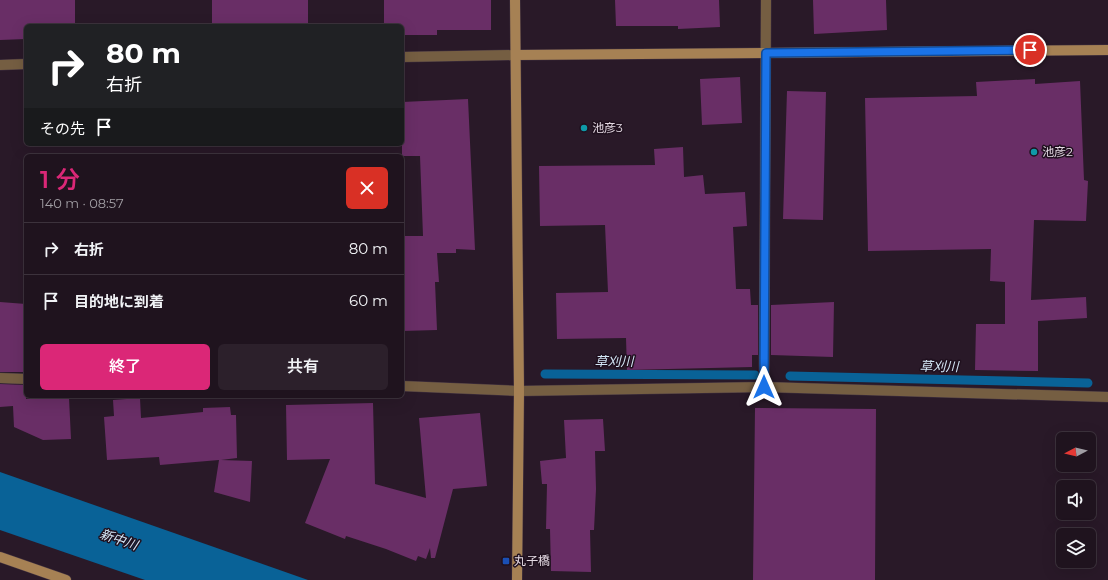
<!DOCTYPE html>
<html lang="ja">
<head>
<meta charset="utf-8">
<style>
  body { margin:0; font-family:Montserrat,"Noto Sans JP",sans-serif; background:#2c202b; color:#f1f3f6; height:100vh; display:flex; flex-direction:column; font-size:15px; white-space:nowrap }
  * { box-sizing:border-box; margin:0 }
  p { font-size:13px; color:#a19ea4 }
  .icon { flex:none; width:22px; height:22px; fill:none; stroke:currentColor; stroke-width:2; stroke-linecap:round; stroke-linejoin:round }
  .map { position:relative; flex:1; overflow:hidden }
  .details { position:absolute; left:24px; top:154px; width:380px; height:244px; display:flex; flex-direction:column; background:#1f131e; border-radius:6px; box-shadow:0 4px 16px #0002,0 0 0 1px #3c323c }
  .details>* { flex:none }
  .hud { position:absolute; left:24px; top:24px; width:380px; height:122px; border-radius:6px; box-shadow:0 4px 16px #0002,0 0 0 1px #3c323c; background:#202124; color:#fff; overflow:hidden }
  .needle { width:26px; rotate:263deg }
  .tools { position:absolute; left:1056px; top:432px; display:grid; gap:8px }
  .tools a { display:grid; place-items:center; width:40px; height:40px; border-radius:6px; background:#1f131e; box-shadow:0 4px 16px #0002,0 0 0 1px #3c323c; font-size:20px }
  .pin { position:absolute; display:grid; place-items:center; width:34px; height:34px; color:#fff; margin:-17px; border:2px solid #fff; border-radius:50%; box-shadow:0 1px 4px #0007 }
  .me { position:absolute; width:44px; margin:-22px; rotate:0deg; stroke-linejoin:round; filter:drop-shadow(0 0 3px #0008) }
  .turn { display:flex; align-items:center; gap:14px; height:84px; padding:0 16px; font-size:18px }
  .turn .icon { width:52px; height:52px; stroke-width:2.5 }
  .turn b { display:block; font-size:28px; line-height:34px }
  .then { display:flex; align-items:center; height:38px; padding:0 16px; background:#0003; gap:8px; font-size:15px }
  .round { display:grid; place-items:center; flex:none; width:42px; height:42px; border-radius:6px; background:#2c202b }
  .head { display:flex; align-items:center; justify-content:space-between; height:68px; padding:0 16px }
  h1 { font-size:24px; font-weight:600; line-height:30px; color:#db2777 }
  .button { display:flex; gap:8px; margin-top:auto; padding:8px 16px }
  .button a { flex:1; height:46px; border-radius:6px; background:#db2777; color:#fff; font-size:16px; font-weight:600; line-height:46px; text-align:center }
  .button a+a { background:#2c202b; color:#f1f3f6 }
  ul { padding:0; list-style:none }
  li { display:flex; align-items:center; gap:12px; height:52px; padding:0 16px; border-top:1px solid #3c323c }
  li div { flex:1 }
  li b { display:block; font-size:15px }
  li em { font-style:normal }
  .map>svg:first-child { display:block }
  .water { fill:#096297 }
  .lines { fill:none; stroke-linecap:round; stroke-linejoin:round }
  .stream { stroke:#096297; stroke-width:9 }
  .building { fill:#692e66 }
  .street-casing { stroke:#433442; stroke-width:11 }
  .secondary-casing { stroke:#433442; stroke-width:11 }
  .street { stroke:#755e42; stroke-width:10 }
  .secondary { stroke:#a68154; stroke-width:10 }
  .route-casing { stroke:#114b97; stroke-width:10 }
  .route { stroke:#1a73e8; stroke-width:7 }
  .culture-dot { fill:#0f9aa8; stroke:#1f101e; stroke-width:1.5 }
  .transit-dot { fill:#1a4fb4; stroke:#1f101e; stroke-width:1.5 }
  .labels { text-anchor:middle; stroke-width:3; stroke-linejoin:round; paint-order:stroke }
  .poi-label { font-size:12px; fill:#e4d9e3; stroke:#1f101e; text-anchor:start }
  .water-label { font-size:13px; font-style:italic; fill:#d4e6f6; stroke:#1f101e }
</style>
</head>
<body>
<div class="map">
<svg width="1108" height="580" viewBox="0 0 1108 580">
  <rect width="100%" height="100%" fill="#291928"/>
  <path class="water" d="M0 472 308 580H145L0 530Z"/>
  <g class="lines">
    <path class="stream" d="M545 374 755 375
      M790 376 1088 383"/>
  </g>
  <path class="building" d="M0 0H75V26H26V39L0 40Z
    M212 0H308V26H212Z
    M384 0H491V30H437V35H402V26H384Z
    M615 0H719L720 27 678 29V26H616Z
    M813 0H886L887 30 814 34Z
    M740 77 742 123 702 125 700 79Z
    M1035 79V84L1080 81 1084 180 1088 181 1086 221 1034 220 1031 300 1086 297 1087 318 1038 321V371L975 370 976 324H1005V282L990 281 991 249 868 251 865 98 977 96 976 82Z
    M787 91 826 92 823 220 783 219Z
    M468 99 475 250 456 249V253H437L439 282H435L437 330 402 331V236H423L420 156H402V102Z
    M683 147 684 177 703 175 705 194 745 192 747 226 733 227 736 289H750L751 305H758V355H752V367L627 370 626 338 557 339 556 293 608 292 605 225 540 226 539 166 655 165 654 149Z
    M0 302 26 304V372H0Z
    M834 302 833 357 771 355V305Z
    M0 384 26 385V399L69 398 71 439 43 440 14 427 13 406 0 407Z
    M140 398 141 418 203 412V408L230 407 231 415H236L237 458 221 460 252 461 250 502 214 492 219 460 160 465 159 457 107 460 104 417 114 416 113 400Z
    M373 403 375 484 426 498 419 418 480 413 487 486 453 489 435 558H431L430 548 426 559 418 556 416 561 386 549 346 536 345 539 305 523 330 459 287 460 286 405Z
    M755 408 876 409 875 580H753Z
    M603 419 605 451H595L596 489 594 530H590L591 572 551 571 550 529H546L547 484H542L540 461 566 458 564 420Z"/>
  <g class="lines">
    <g class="street-casing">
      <path id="street" d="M402 57 516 55
        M0 65 26 64
        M0 378 26 379
        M402 386 519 391 764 387 1108 397
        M764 387 766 0"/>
    </g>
    <g class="secondary-casing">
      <path id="secondary" d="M515 0 519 391 517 580
        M516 55 1108 50
        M0 557 66 580"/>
    </g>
    <use href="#street" class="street"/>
    <use href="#secondary" class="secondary"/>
  </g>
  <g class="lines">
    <g class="route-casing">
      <path id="route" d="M764 387 766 53 1030 50"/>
    </g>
    <use href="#route" class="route"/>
  </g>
  <g class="culture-dot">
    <circle cx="584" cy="128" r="4"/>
    <circle cx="1034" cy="152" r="4"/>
  </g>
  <rect class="transit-dot" x="502" y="557" width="8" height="8" rx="2"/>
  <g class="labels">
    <g class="poi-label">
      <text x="592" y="132">池彦3</text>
      <text x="1042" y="156">池彦2</text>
      <text x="514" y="565">丸子橋</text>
    </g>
    <g class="water-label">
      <text x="614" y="366">草刈川</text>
      <text transform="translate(939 366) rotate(1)" y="5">草刈川</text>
      <text transform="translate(119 539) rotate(19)" y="5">新中川</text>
    </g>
  </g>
</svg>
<div class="tools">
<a><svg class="needle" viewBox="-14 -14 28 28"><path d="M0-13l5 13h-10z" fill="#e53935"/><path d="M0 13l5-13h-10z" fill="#a19ea4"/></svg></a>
<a><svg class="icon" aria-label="sound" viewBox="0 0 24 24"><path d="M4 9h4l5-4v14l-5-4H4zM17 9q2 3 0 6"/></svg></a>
<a><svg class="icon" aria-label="layers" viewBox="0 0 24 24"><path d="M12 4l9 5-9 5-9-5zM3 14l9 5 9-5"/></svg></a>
</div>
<div class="pin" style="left:1030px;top:50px;background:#d93025"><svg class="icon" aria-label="arrive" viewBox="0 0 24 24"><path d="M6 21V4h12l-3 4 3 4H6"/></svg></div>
<svg class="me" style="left:764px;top:387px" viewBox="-20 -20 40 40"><path d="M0-17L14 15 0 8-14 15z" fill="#1a73e8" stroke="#fff" stroke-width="4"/></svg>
<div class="hud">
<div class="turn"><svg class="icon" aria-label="right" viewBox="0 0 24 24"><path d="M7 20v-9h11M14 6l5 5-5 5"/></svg><div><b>80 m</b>右折</div></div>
<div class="then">その先<svg class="icon" aria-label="arrive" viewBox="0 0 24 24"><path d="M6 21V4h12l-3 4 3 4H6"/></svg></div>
</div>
<section class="details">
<div class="head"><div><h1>1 分</h1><p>140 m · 08:57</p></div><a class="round" style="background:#d93025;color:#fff"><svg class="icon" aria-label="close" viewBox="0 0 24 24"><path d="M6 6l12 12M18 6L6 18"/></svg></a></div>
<ul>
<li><svg class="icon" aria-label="right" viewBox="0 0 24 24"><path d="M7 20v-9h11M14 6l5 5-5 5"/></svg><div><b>右折</b></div><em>80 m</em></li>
<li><svg class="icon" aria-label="arrive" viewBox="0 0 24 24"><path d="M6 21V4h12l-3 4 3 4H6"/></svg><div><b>目的地に到着</b></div><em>60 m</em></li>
</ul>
<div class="button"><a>終了</a><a>共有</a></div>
</section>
</div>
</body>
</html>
